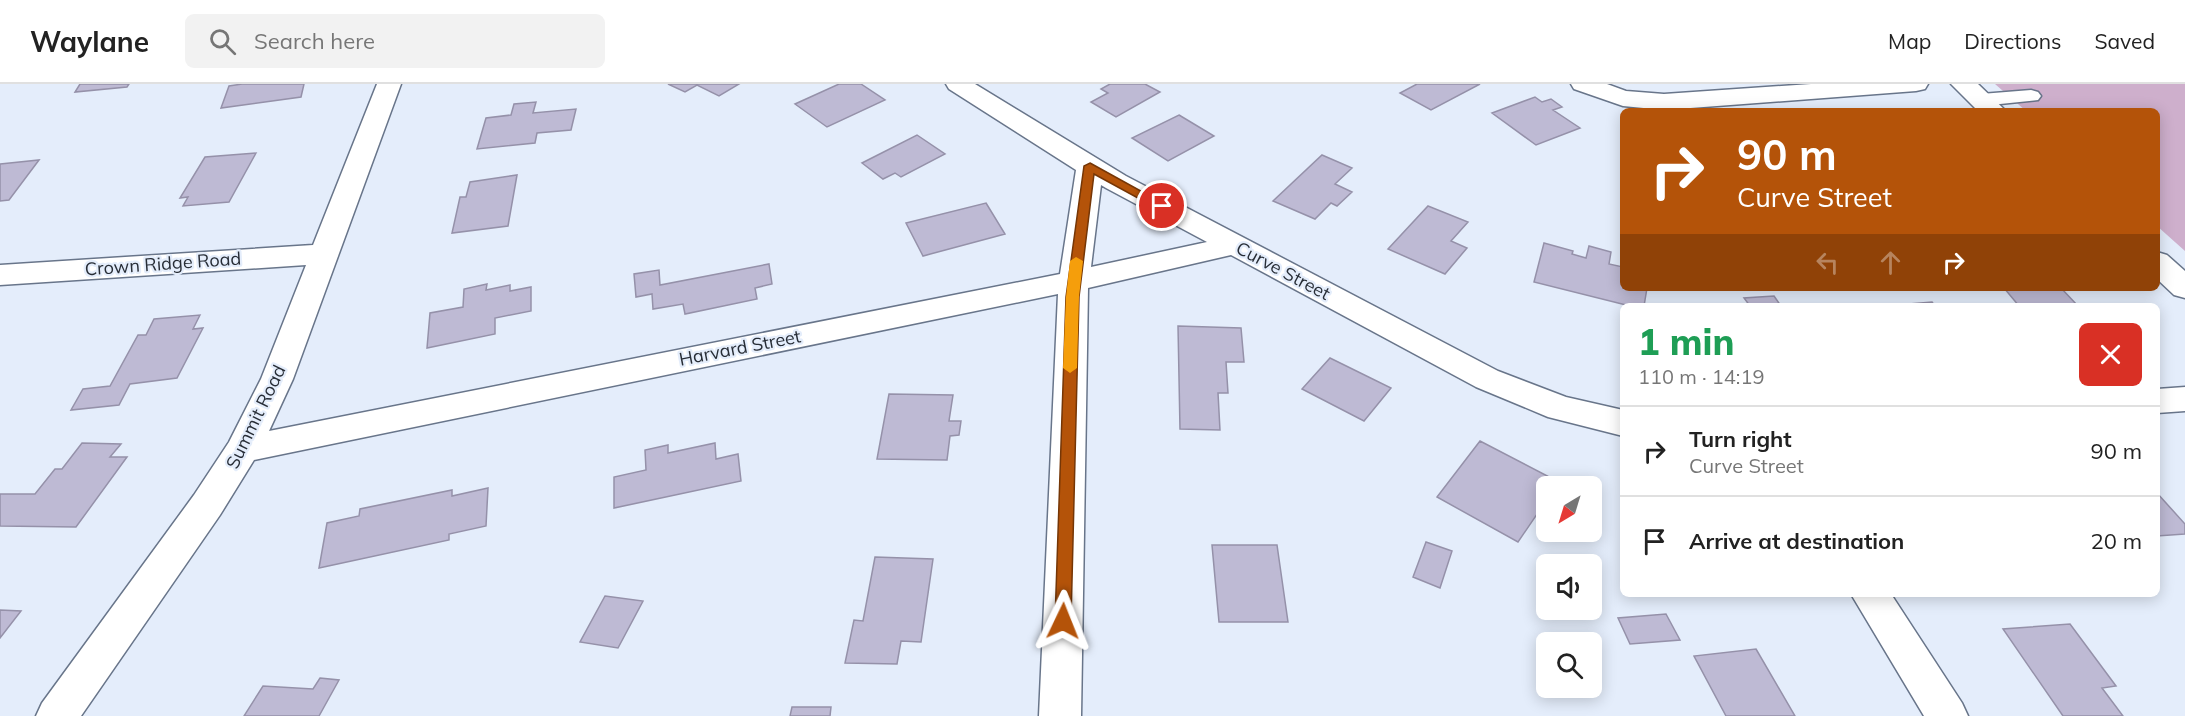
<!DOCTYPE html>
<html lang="en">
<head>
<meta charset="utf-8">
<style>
  body { margin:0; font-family:Mulish,sans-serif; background:#f2f2f2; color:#222; height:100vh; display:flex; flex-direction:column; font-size:22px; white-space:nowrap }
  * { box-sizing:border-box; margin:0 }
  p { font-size:20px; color:#767676 }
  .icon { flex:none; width:33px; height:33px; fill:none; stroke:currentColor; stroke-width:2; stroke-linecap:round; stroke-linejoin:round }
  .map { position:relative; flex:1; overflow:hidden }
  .drawer { position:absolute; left:1620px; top:219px; width:540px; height:294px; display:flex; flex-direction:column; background:#fff; border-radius:9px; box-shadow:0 3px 15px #0003 }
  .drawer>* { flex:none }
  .hud { position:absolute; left:1620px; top:24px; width:540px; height:183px; border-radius:9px; box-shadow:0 3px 15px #0003; background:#b45309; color:#fff; overflow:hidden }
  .needle { width:39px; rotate:218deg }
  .tools { position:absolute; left:1536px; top:392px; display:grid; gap:12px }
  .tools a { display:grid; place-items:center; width:66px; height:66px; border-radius:9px; background:#fff; box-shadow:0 3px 15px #0003; font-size:30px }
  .pin { position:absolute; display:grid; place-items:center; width:51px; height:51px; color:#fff; margin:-26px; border:3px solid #fff; border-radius:50%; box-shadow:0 2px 6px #0007 }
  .me { position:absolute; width:66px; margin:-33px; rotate:2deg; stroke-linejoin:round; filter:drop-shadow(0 0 4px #0008) }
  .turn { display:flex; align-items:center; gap:21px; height:126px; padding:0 18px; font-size:27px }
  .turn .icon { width:78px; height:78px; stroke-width:2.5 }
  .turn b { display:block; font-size:42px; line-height:51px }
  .lanes { display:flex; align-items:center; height:57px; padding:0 18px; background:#0003; justify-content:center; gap:30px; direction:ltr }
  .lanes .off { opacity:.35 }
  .round { display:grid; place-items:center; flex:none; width:63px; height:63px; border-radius:9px; background:#f2f2f2 }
  .overview { display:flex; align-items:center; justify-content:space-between; height:102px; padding:0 18px }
  h1 { font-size:36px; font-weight:800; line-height:45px; color:#1e9e55 }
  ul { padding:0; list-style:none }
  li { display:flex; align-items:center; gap:18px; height:90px; padding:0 18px; border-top:2px solid #e0e0e0 }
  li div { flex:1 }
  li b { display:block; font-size:22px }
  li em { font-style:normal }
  header { display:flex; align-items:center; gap:36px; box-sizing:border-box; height:84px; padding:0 30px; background:#fff; border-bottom:2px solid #e0e0e0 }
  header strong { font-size:28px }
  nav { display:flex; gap:33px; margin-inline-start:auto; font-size:21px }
  .search { width:420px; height:54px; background:#f2f2f2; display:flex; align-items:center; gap:15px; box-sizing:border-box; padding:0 21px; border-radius:9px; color:#767676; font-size:22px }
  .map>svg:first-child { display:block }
  .green { fill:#ceafcc }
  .building { fill:#bebad4; stroke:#9591a9; stroke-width:1.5 }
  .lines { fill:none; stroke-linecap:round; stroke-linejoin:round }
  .service-casing { stroke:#68758a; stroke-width:3 }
  .minor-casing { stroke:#68758a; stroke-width:3 }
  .secondary-casing { stroke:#68758a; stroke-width:3 }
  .service { fill:#fff; fill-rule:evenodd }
  .minor { fill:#fff; fill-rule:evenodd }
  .secondary { fill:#fff; fill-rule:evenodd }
  .route { fill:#b45309; stroke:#753606; stroke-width:1.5 }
  .slow { fill:#f59e0b }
  .labels { text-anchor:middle; stroke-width:4.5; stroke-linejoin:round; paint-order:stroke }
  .street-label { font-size:18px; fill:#272d36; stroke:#e4edfb }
</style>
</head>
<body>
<header>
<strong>Waylane</strong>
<div class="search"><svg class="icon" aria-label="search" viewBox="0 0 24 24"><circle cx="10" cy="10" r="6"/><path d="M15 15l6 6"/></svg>Search here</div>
<nav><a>Map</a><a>Directions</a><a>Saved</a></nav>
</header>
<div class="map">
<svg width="2185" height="632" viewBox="0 0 2185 632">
  <rect width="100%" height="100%" fill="#e4edfb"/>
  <path class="green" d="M1995 0H2185V167L2157 142V27H2026Z"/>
  <path class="building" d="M80 0H129L127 3 75 8Z
    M242 0H304L301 13 221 24 229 2Z
    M668 0H739L719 12 697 1 685 8Z
    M839 0H861L885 16 827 43 795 20Z
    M1110 0H1145L1160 8 1116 33 1091 18 1108 9 1101 5Z
    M1417 0H1480L1431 26 1400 9Z
    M1535 13 1542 18 1551 15 1562 23 1553 26 1580 44 1536 61 1492 29Z
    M536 18 533 29 576 25 571 46 537 49 535 59 477 65 486 34 511 31 514 20Z
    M1179 31 1214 52 1168 77 1132 54Z
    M917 51 945 70 901 93 895 89 883 95 862 79Z
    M256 69 229 118 183 122 188 113 180 114 205 73Z
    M1322 71 1352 84 1335 100 1352 108 1337 122 1331 119 1315 135 1273 117Z
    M39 76 9 116 0 117V80Z
    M517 91 508 142 452 149 460 113H466L470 98Z
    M986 119 1005 150 923 172 906 139Z
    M1428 122 1468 138 1451 157 1467 164 1445 190 1388 165Z
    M1544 159 1573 167 1572 170 1586 174 1589 162 1611 168 1609 180 1623 183V204H1647L1644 222H1630L1534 198Z
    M769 180 772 200 755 204 757 215 685 230 683 220 653 225 652 210 636 213 634 190 659 186 660 201Z
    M487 200 486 206 510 201V207L531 203V227L495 234V250L427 264 430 229 463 223 464 205Z
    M2004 204H2061L2078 222H2019Z
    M1774 212 1781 222H1795H1750L1744 214Z
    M1932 218 1935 222H1885Z
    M200 231 193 245 203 244 177 294 130 300 119 321 71 326 83 305 110 302 138 251H146L154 235Z
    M1178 242 1241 244 1244 278H1226L1228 309H1218L1220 346 1180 345Z
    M1330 274 1391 304 1364 337 1302 305Z
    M889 310 953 311 949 337H961L959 351 950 352 947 376 877 375Z
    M1480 357 1559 398 1557 402H1546V417L1518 458 1437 413Z
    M82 359 121 360 110 373H127L76 443 0 442V410H35L55 385H62Z
    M715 359 716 375 738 370 741 397 614 424V393L646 386 645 366 668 361V369Z
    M488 404 486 442 449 450V456L319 484 327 439 359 432 360 425 452 406V412Z
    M2157 409 2185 440V450L2157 452Z
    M1426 458 1452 467 1440 504 1413 493Z
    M1212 461H1277L1288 538H1219Z
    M875 473 933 475 921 558 901 557 897 580 845 579 854 536 863 537Z
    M605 512 643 517 618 564 580 558Z
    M0 526 21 527 0 554Z
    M1666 530 1680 556 1630 560 1618 534Z
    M2070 540 2116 602 2102 604 2123 632H2063L2003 545Z
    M1756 565 1795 632H1726L1694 572Z
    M320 594 339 596 319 632H244L263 602 313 605Z
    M792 623H831L830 632H790Z"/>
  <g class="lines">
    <g class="service-casing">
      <path id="service" d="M2031 6 2038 8 2041 12 2038 16 1981 22 1974 20 1971 16 1974 12 1981 10Z"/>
    </g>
    <g class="minor-casing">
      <path id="minor" d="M377 0H401L293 295 269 347 1060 190 1076 86 949 5 946 0H975L1126 92 1498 287 1566 313 1623 326V352L1548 333 1476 303 1231 171 1088 204 1081 632H1039L1058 210 254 376 220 431 81 632H36L42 619 194 411 229 358 261 295 306 181 0 201V181L313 161ZM1101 101 1106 104 1207 158 1091 183Z
        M1571 0H1607L1626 7 1664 10 1811 0H1928L1925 5 1916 7 1664 26 1623 22 1574 5Z
        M2185 303V327L2157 329V305Z
        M1851 510H1891L1962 619 1968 632H1924Z"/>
    </g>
    <g class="secondary-casing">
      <path id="secondary" d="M1951 0H1978L2006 27H1978Z
        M2157 168 2167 171 2185 187V214L2174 211 2157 195Z"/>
    </g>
    <use href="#service" class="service"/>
    <use href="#minor" class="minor"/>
    <use href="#secondary" class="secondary"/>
  </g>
  <path class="route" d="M1090 79 1168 122 1166 125H1158L1094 90 1079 213 1071 537 1069 542 1063 544 1057 542 1055 537 1066 213 1084 82Z"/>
  <path class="slow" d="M1076 173 1083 177 1079 213 1077 284 1070 289 1063 284 1066 213 1070 177Z"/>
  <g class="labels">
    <g class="street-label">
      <text transform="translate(163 180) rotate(-4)" y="6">Crown Ridge Road</text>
      <text transform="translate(1283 187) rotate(28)" y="6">Curve Street</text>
      <text transform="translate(740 264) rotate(-11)" y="6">Harvard Street</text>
      <text transform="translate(256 333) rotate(-64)" y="6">Summit Road</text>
    </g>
  </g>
</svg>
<div class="tools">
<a><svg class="needle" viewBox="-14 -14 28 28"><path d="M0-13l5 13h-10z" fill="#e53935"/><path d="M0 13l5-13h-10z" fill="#767676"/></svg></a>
<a><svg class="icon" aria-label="sound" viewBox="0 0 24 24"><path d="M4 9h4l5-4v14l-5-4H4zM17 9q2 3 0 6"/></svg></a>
<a><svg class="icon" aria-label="search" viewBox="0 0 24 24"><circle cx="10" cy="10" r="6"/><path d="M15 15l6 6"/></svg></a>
</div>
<div class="pin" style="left:1162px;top:122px;background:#d93025"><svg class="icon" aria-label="arrive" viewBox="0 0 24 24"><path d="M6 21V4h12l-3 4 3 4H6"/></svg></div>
<svg class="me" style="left:1063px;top:537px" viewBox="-20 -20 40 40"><path d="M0-17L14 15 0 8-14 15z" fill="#b45309" stroke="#fff" stroke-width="4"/></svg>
<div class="hud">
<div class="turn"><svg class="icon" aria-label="right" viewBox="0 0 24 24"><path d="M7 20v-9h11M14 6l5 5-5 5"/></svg><div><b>90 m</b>Curve Street</div></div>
<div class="lanes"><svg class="icon off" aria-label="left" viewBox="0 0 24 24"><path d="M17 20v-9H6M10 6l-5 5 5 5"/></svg><svg class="icon off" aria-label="ahead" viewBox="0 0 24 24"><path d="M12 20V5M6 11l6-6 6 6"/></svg><svg class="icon" aria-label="right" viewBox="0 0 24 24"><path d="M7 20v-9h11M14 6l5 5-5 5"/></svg></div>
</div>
<section class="drawer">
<div class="overview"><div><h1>1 min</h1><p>110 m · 14:19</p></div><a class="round" style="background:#d93025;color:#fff"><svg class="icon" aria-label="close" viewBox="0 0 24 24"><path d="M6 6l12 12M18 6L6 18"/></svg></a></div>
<ul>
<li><svg class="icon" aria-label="right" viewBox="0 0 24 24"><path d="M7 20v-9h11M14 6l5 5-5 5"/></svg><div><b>Turn right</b><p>Curve Street</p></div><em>90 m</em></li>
<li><svg class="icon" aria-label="arrive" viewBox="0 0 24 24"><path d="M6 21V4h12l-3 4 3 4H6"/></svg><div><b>Arrive at destination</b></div><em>20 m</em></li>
</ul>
</section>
</div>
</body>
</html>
